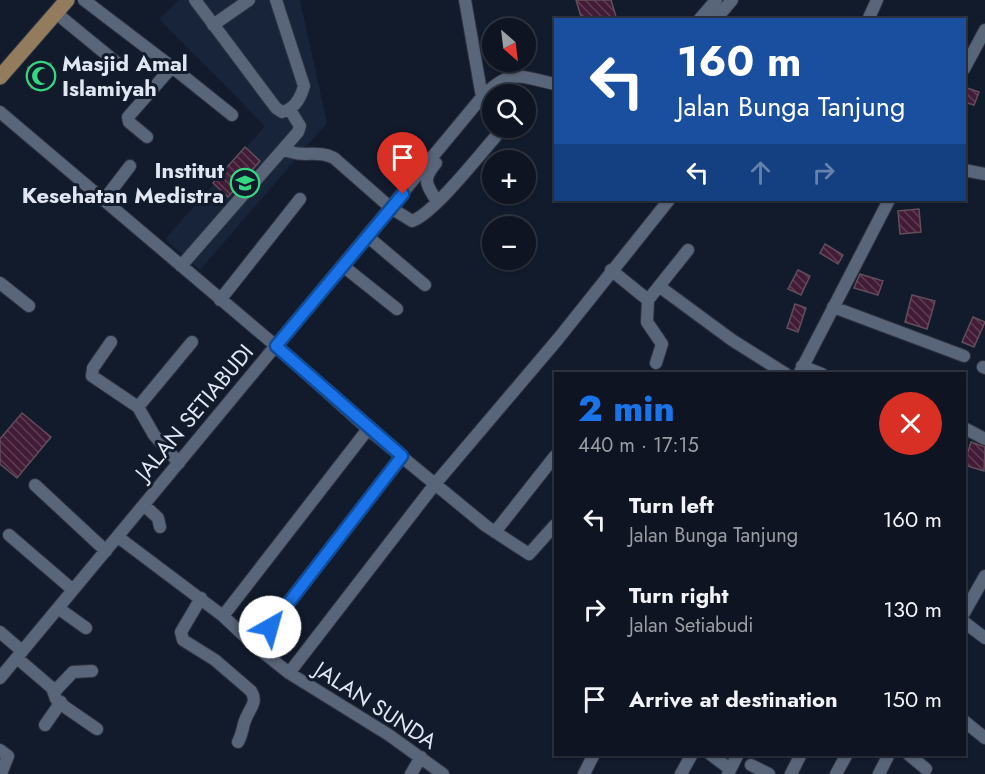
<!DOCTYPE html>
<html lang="en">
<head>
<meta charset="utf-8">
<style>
  body { margin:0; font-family:Jost,sans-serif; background:#1c212e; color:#f1f3f6; height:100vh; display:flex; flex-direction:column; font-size:22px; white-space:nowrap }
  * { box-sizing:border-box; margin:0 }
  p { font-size:20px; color:#9b9ea5 }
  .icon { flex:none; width:33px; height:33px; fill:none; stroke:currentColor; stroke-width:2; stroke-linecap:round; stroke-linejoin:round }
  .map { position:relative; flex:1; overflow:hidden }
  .side { position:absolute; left:554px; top:372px; width:412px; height:384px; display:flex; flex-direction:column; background:#0e1421; border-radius:0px; box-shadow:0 2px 4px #0004,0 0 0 2px #2e333f }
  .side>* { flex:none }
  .banner { position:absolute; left:554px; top:18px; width:412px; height:183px; border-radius:0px; box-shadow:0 2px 4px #0004,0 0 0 2px #2e333f; background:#1a4fa0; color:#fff; overflow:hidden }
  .needle { width:39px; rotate:152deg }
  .buttons { position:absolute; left:482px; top:18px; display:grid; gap:12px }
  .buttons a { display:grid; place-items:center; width:54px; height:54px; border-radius:50%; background:#0e1421; box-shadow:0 2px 4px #0004,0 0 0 2px #2e333f; font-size:30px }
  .pin { position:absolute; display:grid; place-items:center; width:51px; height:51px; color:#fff; margin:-62px -26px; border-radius:50% 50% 50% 0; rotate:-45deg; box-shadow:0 0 6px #0007 }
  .pin .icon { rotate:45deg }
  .me { position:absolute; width:66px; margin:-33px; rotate:38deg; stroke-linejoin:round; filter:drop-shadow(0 0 4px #0008) }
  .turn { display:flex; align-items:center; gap:21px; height:126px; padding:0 24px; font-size:27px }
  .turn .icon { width:78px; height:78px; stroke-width:2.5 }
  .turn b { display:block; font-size:42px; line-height:51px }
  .lanes { display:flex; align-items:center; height:57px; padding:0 24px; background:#0003; justify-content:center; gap:30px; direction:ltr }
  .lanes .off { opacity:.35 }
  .round { display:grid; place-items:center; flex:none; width:63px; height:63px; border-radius:32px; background:#1c212e }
  .overview { display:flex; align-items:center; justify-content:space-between; height:102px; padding:0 24px }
  h1 { font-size:36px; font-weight:800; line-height:45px; color:#1a73e8 }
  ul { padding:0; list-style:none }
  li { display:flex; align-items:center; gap:18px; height:90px; padding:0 24px }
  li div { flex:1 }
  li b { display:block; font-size:22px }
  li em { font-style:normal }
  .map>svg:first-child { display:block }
  .built { fill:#17243a }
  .building { fill:url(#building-back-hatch); stroke:#634d5b; stroke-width:1.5 }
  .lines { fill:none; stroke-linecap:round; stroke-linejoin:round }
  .minor-casing { stroke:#2e3341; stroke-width:14 }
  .major-casing { stroke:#2e3341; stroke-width:17 }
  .minor { stroke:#596579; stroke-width:12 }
  .major { stroke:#937c5d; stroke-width:15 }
  .route-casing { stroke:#114b97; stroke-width:15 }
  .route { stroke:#1a73e8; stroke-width:10 }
  .labels { text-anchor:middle; stroke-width:6; stroke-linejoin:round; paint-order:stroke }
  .poi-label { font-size:22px; font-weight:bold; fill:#e0e7f3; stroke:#121b2c; text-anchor:start }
  .street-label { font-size:22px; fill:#e0e7f3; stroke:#121b2c }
</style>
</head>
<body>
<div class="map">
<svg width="985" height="774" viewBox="0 0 985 774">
  <defs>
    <pattern id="building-back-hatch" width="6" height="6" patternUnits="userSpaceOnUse" patternTransform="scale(1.5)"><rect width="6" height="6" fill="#421c36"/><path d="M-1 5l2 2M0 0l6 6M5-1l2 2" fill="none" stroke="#5d3d54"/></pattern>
  </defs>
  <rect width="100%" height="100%" fill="#121b2c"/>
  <path class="built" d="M179 0H300L327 123 200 270 165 239 265 126 159 19Z"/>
  <path class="building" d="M576 0H611L617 20H582Z
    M51 63 54 84 31 88 28 67Z
    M964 87 979 92 974 105 964 102Z
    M245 147 260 161 228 197 213 183Z
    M919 209 921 232 900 234 898 211Z
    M825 244 843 255 838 264 820 253Z
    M798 270 810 276 801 295 788 289Z
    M860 274 883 281 878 295 854 288Z
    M912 295 935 301 927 329 905 322Z
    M795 304 806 308 798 332 787 328Z
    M973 317 985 322 974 347 962 342Z
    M22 413 51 437 17 478 0 464V439Z
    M971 442 985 447 984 471 964 465Z"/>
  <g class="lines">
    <g class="minor-casing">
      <path id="minor" d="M84 0 172 67 232 115
        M195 0 276 108 282 112C295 109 301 97 304 86L276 0
        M465 0 482 97
        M56 13 117 63
        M699 20 716 0
        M715 20 732 0
        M868 20 877 0
        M213 25 249 0
        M964 69 985 30
        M0 112 276 346 368 429 486 526 529 554 555 525
        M147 137 129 122 128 117 172 67
        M283 149C302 159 317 149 334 158L391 208 412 221C434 214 485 148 503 128
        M436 163C421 181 427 184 437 202
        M964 170 985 174
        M104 200 130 166
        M367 236 425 285
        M181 266 298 132 300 126 290 110
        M343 266 397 309
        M611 270 648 300
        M0 283 29 306
        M660 287 732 340 786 374
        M220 300 300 199
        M833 307 964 356
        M111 342 93 368 92 376 138 407 154 435 179 463
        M656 363 662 344 647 322 648 300 688 250
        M802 366 822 374
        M983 367 985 368
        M799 374 889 200
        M138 407 192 342
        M964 428 985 439
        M35 485 106 551
        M144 505 158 518 160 527
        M495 532 555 456
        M9 535 73 590
        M118 537 223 616 255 646 289 673 389 735 443 774
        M201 598 181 632 183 640 215 660 251 691C258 702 250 708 246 718 242 727 243 733 238 742
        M58 608 86 628
        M964 613 985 576
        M223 616 368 429
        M964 622 985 638
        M0 632 22 651
        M255 646 402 456
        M17 658 52 688 56 699 65 707 97 729
        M289 673 435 484 558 339 669 200
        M0 678 482 97C511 68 518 76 555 84
        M54 692 73 672 92 671
        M964 721 985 738
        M45 725 61 702
        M0 750 8 756 1 774
        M710 754 730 769
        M908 754 926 769
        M751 765 769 774
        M411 774 421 757
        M584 774 594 754
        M681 774 692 754
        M728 774 738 754
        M791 774 801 754
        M836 774 847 754
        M879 774 889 754"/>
    </g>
    <g class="major-casing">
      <path id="major" d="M0 77 67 0"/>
    </g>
    <use href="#minor" class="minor"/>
    <use href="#major" class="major"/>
  </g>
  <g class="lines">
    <g class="route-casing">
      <path id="route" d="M270 627 402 456 276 346 403 194"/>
    </g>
    <use href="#route" class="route"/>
  </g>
  <defs>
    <g id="mosque-ring" transform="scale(1.5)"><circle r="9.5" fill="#121b2c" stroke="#35d881" stroke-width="1.5"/><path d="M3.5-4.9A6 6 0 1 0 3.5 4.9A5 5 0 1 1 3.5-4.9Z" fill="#35d881"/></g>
    <g id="university-ring" transform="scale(1.5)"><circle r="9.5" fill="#121b2c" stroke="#35d881" stroke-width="1.5"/><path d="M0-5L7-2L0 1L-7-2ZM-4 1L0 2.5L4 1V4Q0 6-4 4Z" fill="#35d881"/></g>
  </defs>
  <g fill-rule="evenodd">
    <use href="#mosque-ring" x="41" y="76"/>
    <use href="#university-ring" x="245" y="183"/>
  </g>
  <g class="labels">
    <g class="poi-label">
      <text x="62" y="71">Masjid Amal<tspan x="62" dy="25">Islamiyah</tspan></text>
      <text x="224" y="178" text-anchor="end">Institut<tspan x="224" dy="25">Kesehatan Medistra</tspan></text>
    </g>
    <g class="street-label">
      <text transform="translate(194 412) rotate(-50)" y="8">JALAN SETIABUDI</text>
      <text transform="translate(376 705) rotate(33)" y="8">JALAN SUNDA</text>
    </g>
  </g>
</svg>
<div class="buttons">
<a><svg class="needle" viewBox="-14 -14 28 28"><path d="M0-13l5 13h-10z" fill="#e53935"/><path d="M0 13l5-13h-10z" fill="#9b9ea5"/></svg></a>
<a><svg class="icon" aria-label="search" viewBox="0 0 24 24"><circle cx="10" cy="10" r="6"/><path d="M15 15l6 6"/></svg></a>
<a>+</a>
<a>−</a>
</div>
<div class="pin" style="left:403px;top:194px;background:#d93025"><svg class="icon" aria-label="arrive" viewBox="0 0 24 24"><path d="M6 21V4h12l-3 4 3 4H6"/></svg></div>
<svg class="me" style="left:270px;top:627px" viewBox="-20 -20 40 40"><circle r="19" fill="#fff"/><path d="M0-13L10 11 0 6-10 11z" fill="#1a73e8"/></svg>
<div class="banner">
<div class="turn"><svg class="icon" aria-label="left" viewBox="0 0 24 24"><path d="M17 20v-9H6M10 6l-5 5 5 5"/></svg><div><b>160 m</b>Jalan Bunga Tanjung</div></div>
<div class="lanes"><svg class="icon" aria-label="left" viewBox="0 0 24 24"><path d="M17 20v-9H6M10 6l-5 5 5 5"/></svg><svg class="icon off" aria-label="ahead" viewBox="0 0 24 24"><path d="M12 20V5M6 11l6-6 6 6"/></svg><svg class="icon off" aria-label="right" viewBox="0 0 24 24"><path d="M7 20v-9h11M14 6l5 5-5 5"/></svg></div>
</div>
<section class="side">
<div class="overview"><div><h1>2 min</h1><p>440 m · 17:15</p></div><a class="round" style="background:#d93025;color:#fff"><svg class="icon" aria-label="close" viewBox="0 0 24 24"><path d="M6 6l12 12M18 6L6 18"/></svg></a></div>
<ul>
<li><svg class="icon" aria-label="left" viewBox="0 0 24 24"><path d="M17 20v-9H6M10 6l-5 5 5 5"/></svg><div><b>Turn left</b><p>Jalan Bunga Tanjung</p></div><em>160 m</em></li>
<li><svg class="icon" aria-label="right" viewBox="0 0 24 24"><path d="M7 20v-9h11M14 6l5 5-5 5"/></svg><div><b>Turn right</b><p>Jalan Setiabudi</p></div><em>130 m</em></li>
<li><svg class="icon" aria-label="arrive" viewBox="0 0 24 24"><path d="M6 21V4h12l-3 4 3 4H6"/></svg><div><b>Arrive at destination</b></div><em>150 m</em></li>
</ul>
</section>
</div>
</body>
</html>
